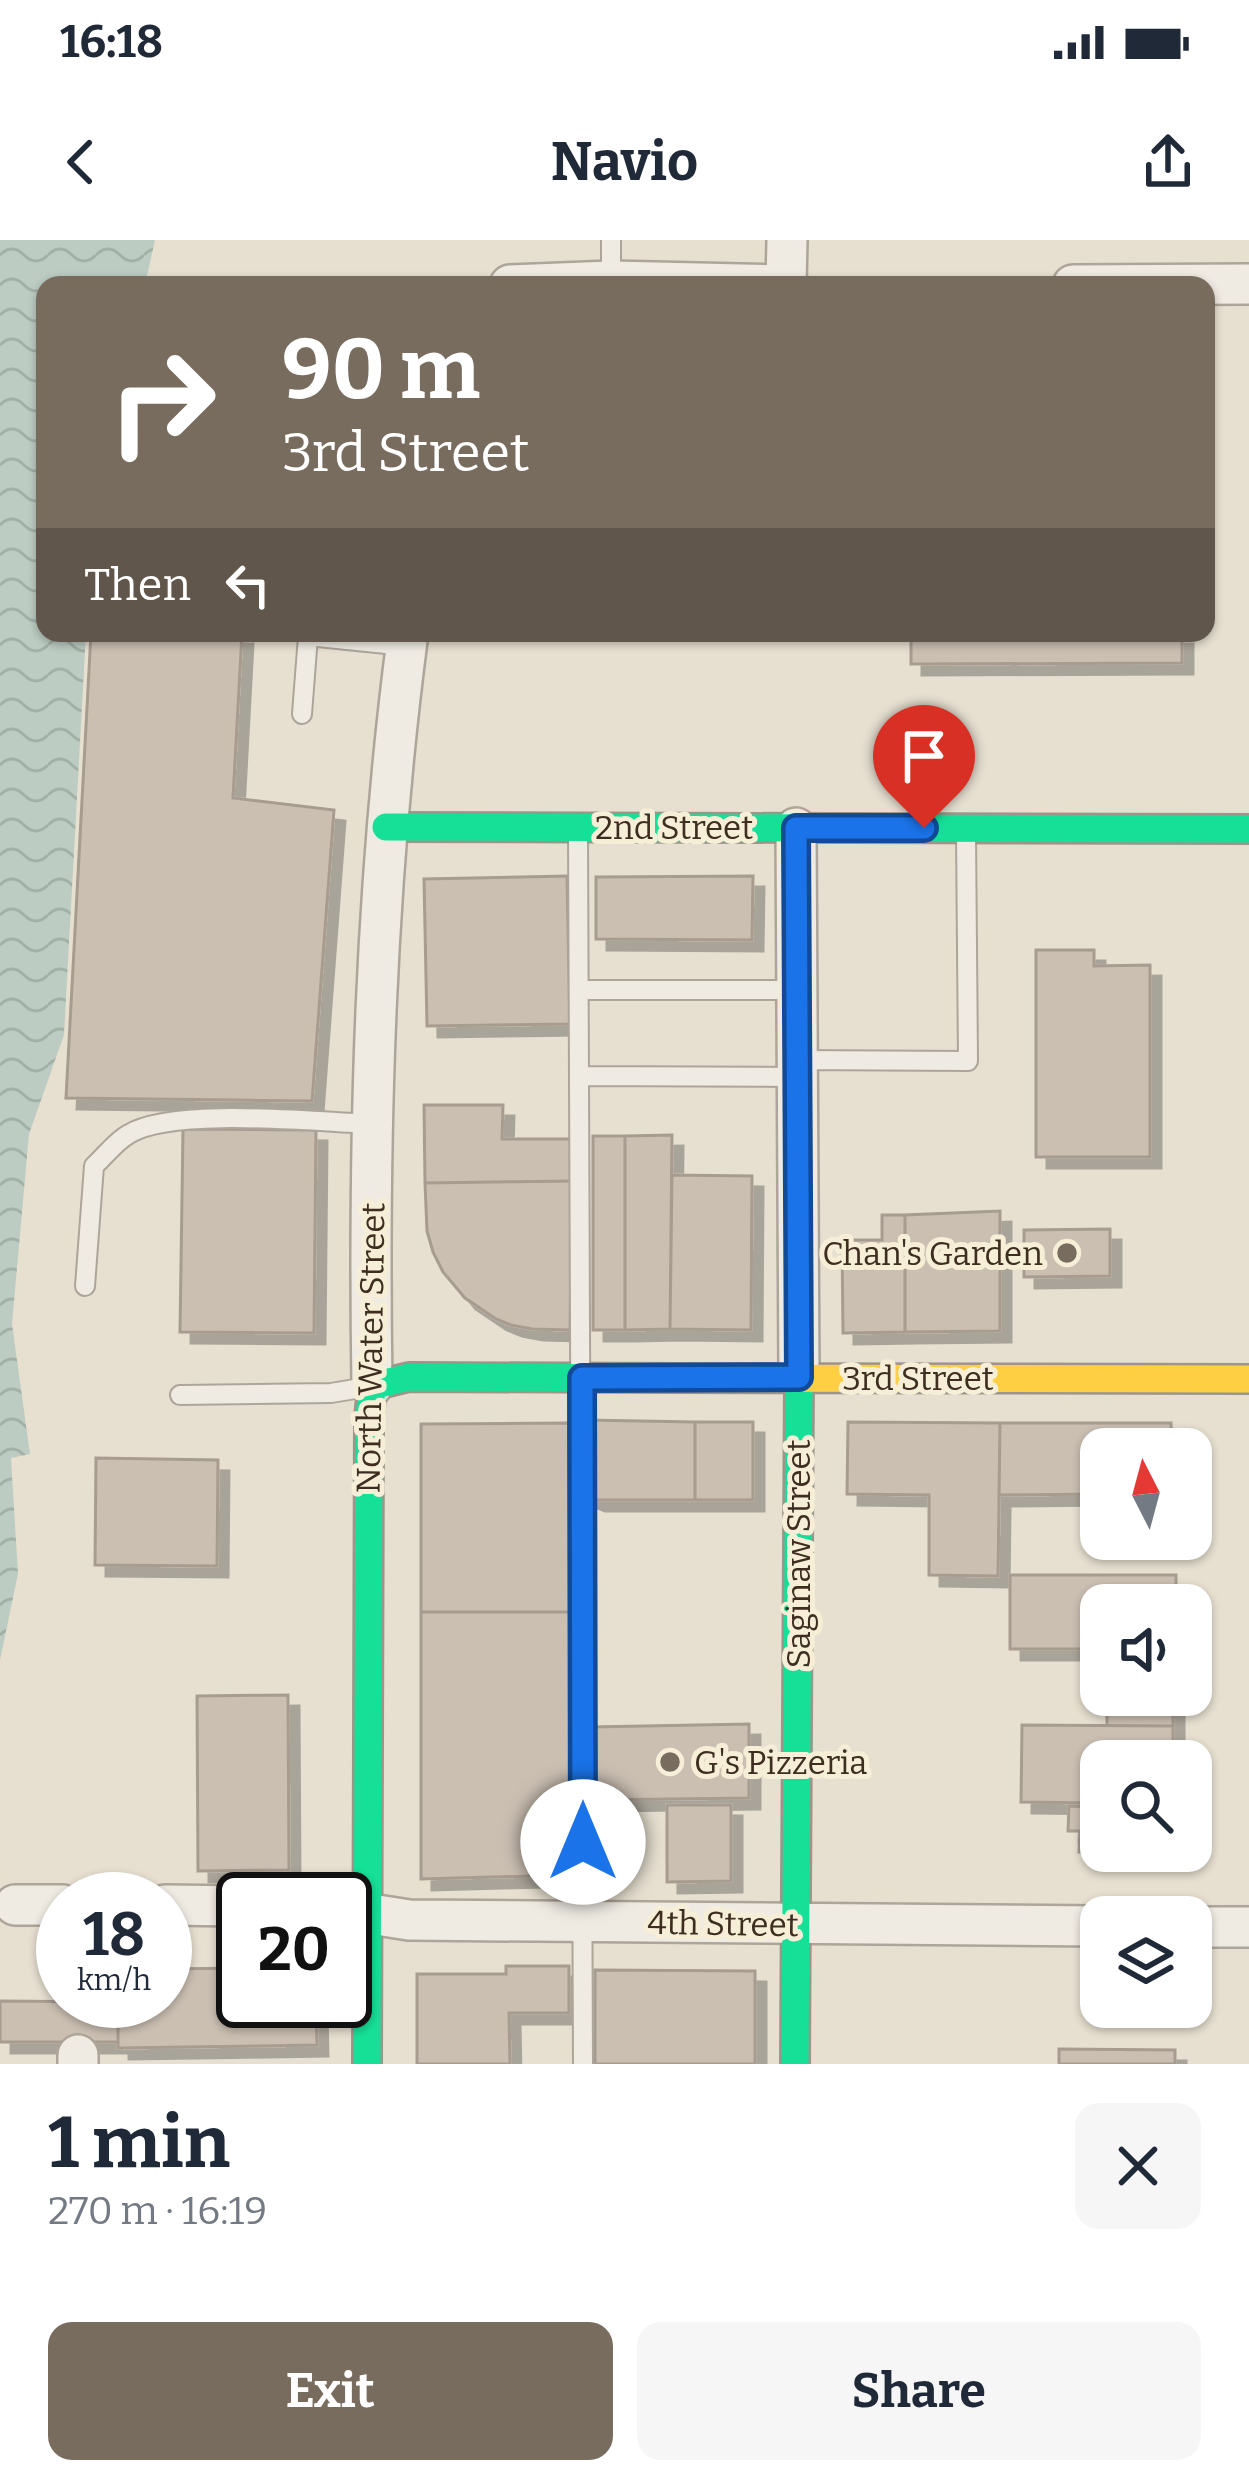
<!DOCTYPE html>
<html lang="en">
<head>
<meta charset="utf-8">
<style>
  body { margin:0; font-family:Bitter,serif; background:#f6f6f7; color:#1f2937; height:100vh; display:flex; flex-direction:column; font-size:45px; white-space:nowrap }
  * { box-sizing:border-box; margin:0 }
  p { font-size:39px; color:#747a83 }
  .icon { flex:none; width:66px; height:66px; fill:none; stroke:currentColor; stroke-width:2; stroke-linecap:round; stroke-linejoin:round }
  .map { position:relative; height:1824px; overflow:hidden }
  .details { display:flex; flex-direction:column; background:#fff; flex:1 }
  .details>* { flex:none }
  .guide { position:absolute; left:36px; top:36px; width:1179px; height:366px; border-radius:24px; box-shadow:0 3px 9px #0004; background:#786c5e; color:#fff; overflow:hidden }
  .needle { width:78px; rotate:354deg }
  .tools { position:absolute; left:1080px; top:1188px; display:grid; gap:24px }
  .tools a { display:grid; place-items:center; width:132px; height:132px; border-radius:24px; background:#fff; box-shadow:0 3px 9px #0004; font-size:60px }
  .speed { position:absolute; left:36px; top:1632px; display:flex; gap:24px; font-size:60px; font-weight:700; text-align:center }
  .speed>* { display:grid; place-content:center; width:156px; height:156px; border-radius:50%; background:#fff; box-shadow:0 3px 9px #0004; line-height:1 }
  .speed small { font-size:30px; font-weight:400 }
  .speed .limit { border:6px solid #111; border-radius:18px; background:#fff; color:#111 }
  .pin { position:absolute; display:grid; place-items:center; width:102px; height:102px; color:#fff; margin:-123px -51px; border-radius:50% 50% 50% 0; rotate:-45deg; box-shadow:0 0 12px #0007 }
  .pin .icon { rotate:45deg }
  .me { position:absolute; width:132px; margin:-66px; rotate:0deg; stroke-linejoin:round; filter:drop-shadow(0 0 9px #0008) }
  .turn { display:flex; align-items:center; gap:42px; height:252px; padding:0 48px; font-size:54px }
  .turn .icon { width:156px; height:156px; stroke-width:2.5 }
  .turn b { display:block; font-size:84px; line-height:102px }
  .then { display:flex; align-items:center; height:114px; padding:0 48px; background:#0003; gap:24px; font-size:45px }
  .round { display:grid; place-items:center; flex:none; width:126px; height:126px; border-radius:24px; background:#f6f6f7 }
  .summary { display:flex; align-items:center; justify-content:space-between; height:204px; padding:0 48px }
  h1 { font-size:72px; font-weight:700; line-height:90px }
  .primary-button { display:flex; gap:24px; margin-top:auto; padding:24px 48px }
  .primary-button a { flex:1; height:138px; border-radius:24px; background:#786c5e; color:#fff; font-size:48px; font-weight:700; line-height:138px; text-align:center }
  .primary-button a+a { background:#f6f6f7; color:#1f2937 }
  .status { display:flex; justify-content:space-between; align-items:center; height:84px; padding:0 60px; background:#fff; direction:ltr }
  .status svg { height:33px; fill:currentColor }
  header { display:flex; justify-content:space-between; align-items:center; height:156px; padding:0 48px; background:#fff; font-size:54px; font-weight:700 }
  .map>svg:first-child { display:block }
  .water { fill:url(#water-waves) }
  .building { fill:#cbbfb2; stroke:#a89c90; stroke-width:3; filter:url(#shadow) }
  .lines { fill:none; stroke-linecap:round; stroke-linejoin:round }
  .lane-casing { stroke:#ada599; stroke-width:22 }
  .street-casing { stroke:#ada599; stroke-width:44 }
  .fast-casing { stroke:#9c958a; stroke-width:32 }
  .slow-casing { stroke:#9c958a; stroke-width:32 }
  .lane { stroke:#efebe3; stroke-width:18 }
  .street { stroke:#efebe3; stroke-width:39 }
  .fast { stroke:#16e098; stroke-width:27 }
  .slow { stroke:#ffcf43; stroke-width:27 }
  .route-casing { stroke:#114b97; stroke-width:30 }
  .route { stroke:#1a73e8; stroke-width:21 }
  .poi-dot { fill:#786c5e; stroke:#f7eed8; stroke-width:4.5 }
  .labels { text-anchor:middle; stroke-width:10; stroke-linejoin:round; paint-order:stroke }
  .street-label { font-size:33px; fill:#3d2e20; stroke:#f7eed8 }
  .poi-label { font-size:33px; fill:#3d2e20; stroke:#f7eed8; text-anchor:end }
</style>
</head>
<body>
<div class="status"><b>16:18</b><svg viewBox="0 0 49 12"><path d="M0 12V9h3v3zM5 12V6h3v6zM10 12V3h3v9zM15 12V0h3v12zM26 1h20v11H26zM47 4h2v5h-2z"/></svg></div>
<header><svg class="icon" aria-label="back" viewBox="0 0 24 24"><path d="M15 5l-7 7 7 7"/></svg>Navio<svg class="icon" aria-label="share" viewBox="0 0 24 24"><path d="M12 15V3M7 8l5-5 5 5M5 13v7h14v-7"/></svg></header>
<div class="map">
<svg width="1249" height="1824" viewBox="0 0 1249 1824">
  <defs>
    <pattern id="water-waves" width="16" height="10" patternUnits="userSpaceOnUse" patternTransform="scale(3)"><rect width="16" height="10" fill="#bcccc2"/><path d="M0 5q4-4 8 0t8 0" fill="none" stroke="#a2b0a6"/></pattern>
    <filter id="shadow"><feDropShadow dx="11" dy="11" stdDeviation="0" flood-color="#0004"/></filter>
  </defs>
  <rect width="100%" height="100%" fill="#e7e0d1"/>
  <path class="water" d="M0 0H155L145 45H45V393H86L64 795 29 894 12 1084 30 1214 11 1218 18 1334 0 1420Z"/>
  <path class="building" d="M91 393H242L233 558 334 570 312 861 66 858Z
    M911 393H1182V423L911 424Z
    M567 636 570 784 427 786 424 639Z
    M753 636 752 700 596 699V637Z
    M1036 710H1094V726L1150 725V917H1036Z
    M424 865H503L502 899H572V941L425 943Z
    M183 889 316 890 314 1093 180 1092Z
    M672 895 670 1089 625 1090V896Z
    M593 896H625V1090H593Z
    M672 935 752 936 751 1090 670 1089Z
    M572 941 570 1090 532 1089 511 1085 496 1079 465 1058 443 1032 433 1012 427 991 425 943Z
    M1000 971V1091L905 1092V975Z
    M882 975H905V1092L843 1093 842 1000H882Z
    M1110 989V1036L1024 1037V990Z
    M585 1180 695 1182V1260H594L584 1256Z
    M695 1182H753V1260H695Z
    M848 1182 1000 1183 998 1336 929 1335V1255L847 1254Z
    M569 1183 570 1372H421V1184Z
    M1000 1183H1171L1172 1209H1101V1254L999 1255Z
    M96 1218 218 1220 217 1326 95 1325Z
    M1010 1335H1176V1365H1101V1409H1010Z
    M421 1372H570L569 1635 421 1639Z
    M288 1455 289 1630 198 1631 197 1456Z
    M1107 1455H1173V1486H1107Z
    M749 1484V1558L592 1560 591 1487Z
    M1022 1485 1173 1486V1521H1101V1563L1021 1562Z
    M667 1565H731V1641L667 1642Z
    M1069 1566 1101 1567V1611H1150L1147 1614 1079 1612 1080 1591H1068Z
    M506 1726H569V1773H509L510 1824H417V1734H506Z
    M243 1728V1761H316L317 1805 118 1808V1761H165V1729Z
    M595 1730 755 1731V1824H595Z
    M0 1761 118 1762V1802H0Z
    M1059 1809 1175 1810V1824H1059Z"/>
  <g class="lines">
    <g class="lane-casing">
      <path id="lane" d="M611 41V0
        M302 474 308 396 406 406
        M578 593 583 1824
        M579 750H797
        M797 820 968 821 966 594
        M579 836 797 837
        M85 1046 94 926C105 916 116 901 129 894 172 867 317 882 372 884
        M180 1155 331 1153 367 1147"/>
    </g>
    <g class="street-casing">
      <path id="street" d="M510 45 611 41 781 45
        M786 45 787 0
        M1073 45 1249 44
        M796 588 799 1137
        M372 1146C368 895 375 642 408 393
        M15 1665H63
        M165 1665 243 1666
        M345 1670 409 1680 1101 1686
        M1191 1687H1249
        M78 1815V1824"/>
    </g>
    <g class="fast-casing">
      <path id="fast" d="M386 587 1249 589
        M367 1824 369 1179 372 1146 409 1137 678 1138
        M795 1824 799 1137"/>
    </g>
    <g class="slow-casing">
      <path id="slow" d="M678 1138 1249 1139"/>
    </g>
    <use href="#lane" class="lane"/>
    <use href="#street" class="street"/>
    <use href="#fast" class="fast"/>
    <use href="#slow" class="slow"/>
  </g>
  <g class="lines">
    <g class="route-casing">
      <path id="route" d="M583 1602 582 1138 799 1137 796 588H924"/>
    </g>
    <use href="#route" class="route"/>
  </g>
  <g class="poi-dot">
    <circle cx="1067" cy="1013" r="12"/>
    <circle cx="670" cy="1522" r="12"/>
  </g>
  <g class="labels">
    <g class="street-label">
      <text x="674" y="599">2nd Street</text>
      <text transform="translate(370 1108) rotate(-89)" y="12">North Water Street</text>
      <text x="918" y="1150">3rd Street</text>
      <text transform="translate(798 1314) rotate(-90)" y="12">Saginaw Street</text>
      <text transform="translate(723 1683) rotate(1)" y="12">4th Street</text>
    </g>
    <g class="poi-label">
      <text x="1043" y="1025">Chan's Garden</text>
      <text x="694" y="1534" text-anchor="start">G's Pizzeria</text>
    </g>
  </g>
</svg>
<div class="tools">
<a><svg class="needle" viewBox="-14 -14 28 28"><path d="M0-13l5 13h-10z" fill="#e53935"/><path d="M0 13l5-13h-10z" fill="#747a83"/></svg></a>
<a><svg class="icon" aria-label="sound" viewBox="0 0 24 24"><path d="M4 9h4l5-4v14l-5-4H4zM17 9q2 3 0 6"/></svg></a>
<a><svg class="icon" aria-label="search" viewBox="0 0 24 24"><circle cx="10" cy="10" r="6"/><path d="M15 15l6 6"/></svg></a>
<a><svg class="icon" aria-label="layers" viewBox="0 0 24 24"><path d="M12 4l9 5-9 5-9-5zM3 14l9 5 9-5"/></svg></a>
</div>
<div class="speed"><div>18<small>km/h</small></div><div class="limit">20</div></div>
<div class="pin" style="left:924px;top:588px;background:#d93025"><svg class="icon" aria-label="arrive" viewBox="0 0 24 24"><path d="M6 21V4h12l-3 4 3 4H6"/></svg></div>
<svg class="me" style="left:583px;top:1602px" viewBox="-20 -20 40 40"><circle r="19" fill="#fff"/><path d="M0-13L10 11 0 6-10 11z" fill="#1a73e8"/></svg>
<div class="guide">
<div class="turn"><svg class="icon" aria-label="right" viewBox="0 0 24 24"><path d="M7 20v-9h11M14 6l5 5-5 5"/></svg><div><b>90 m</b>3rd Street</div></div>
<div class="then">Then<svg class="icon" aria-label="left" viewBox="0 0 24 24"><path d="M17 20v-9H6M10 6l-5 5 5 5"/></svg></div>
</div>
</div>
<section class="details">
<div class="summary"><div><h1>1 min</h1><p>270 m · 16:19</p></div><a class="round"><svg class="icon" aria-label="close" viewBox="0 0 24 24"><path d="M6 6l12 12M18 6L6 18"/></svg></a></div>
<div class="primary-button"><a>Exit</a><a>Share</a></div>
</section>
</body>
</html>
